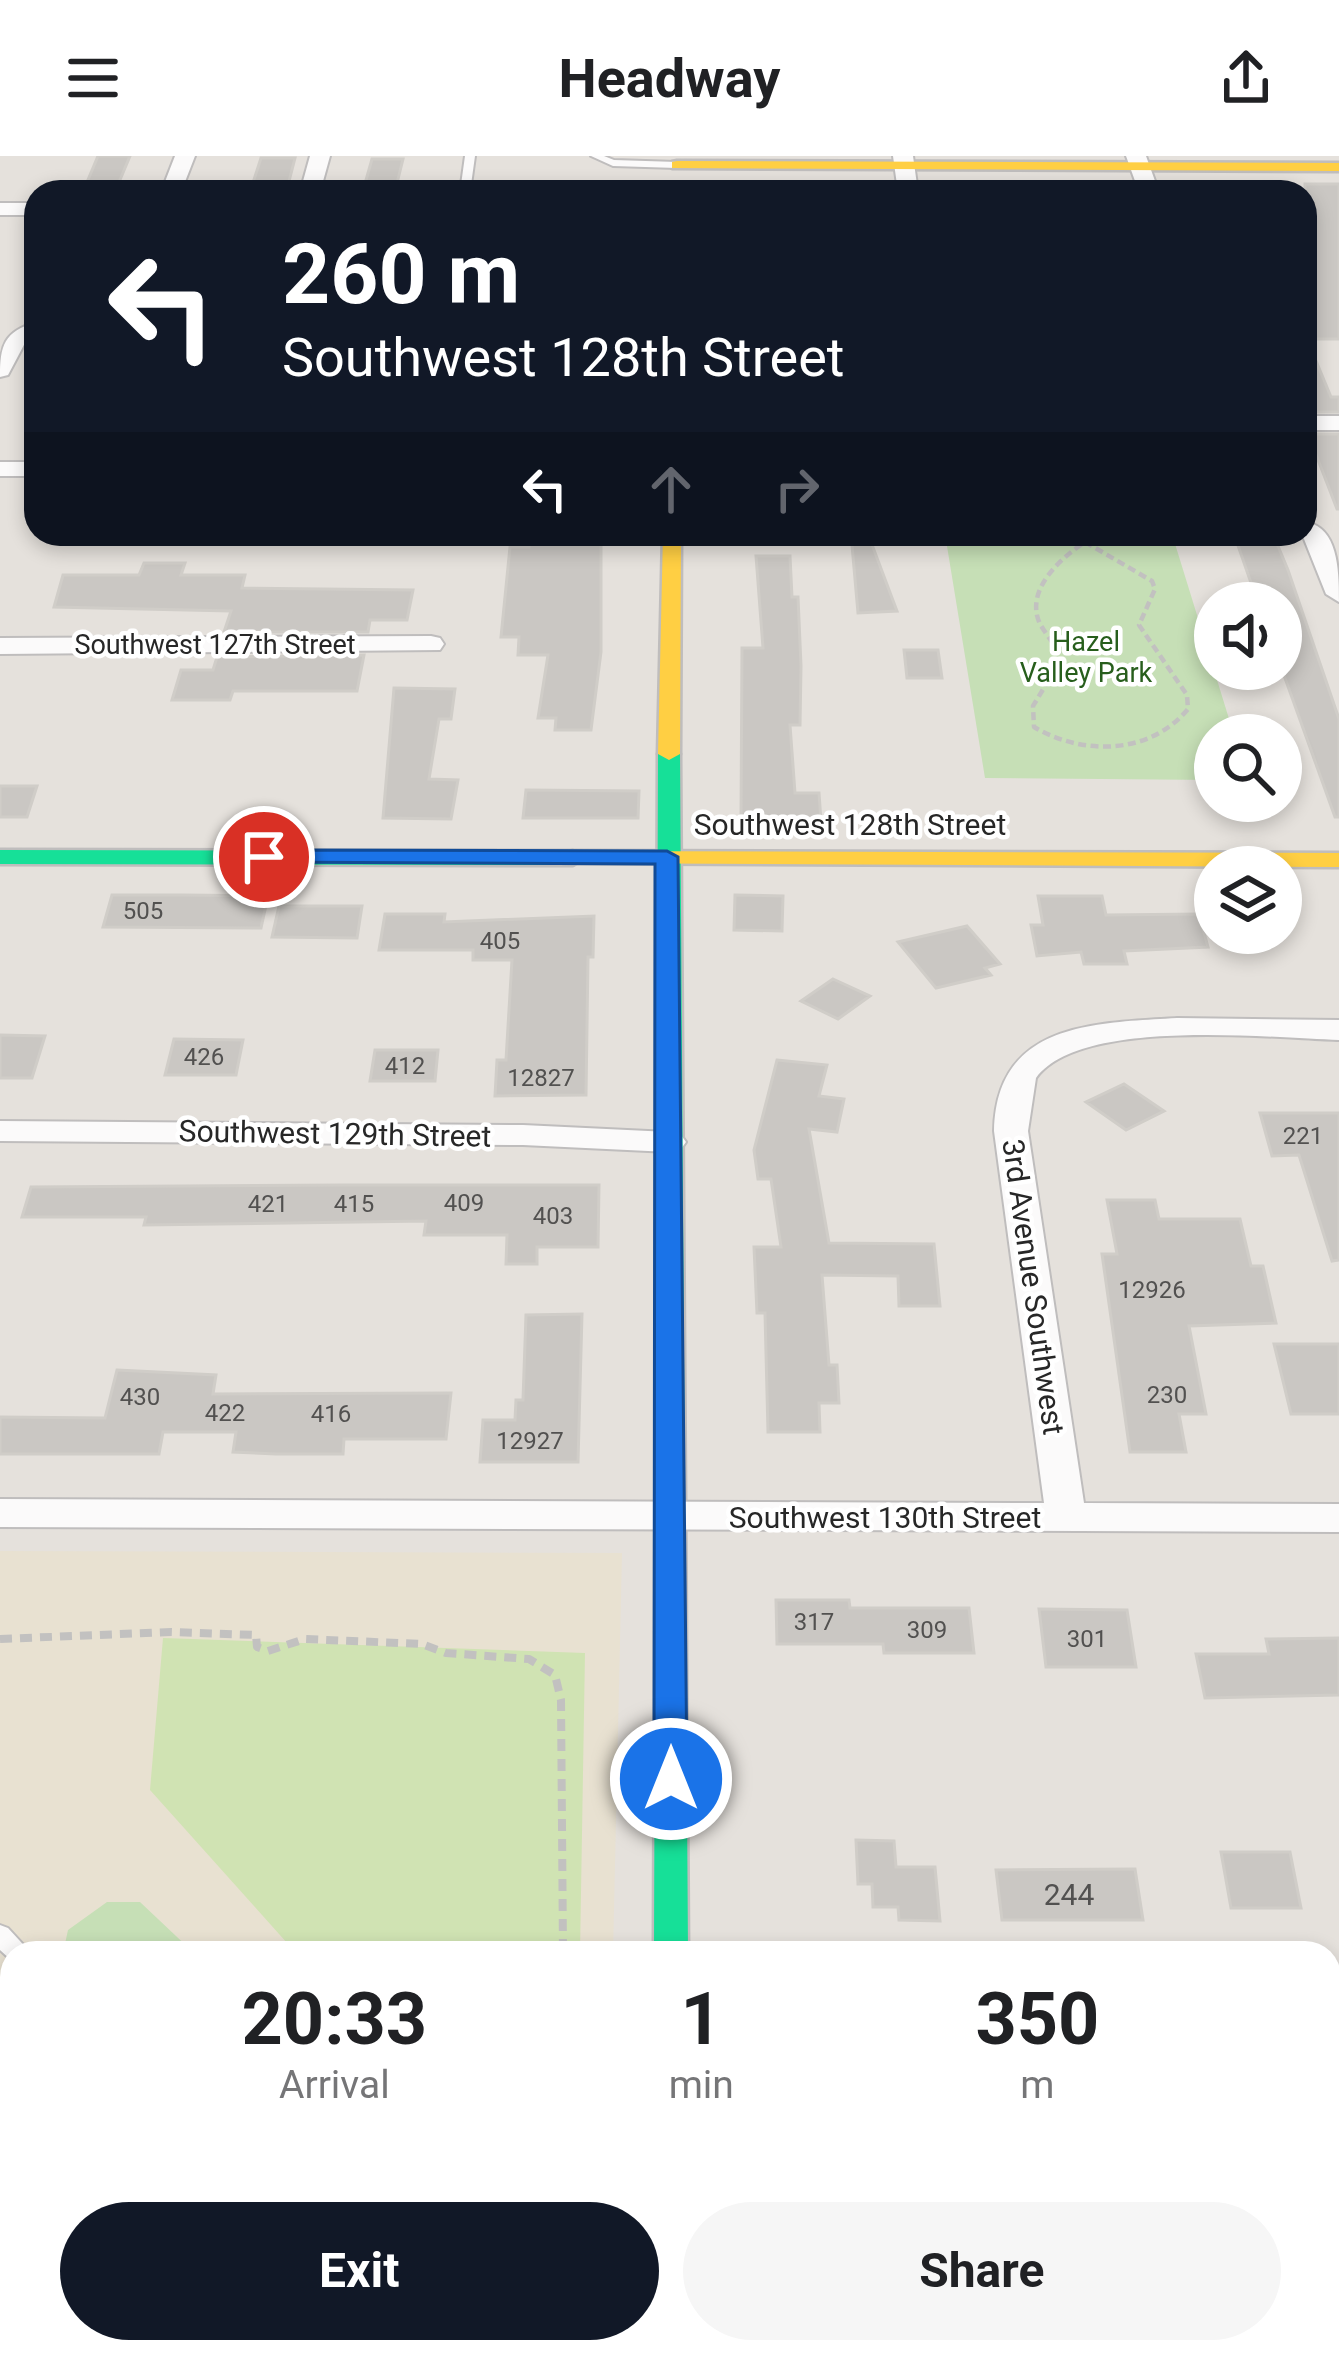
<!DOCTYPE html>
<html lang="en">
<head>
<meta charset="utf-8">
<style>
  body { margin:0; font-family:Roboto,sans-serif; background:#f6f6f6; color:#202124; height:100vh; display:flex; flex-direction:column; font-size:45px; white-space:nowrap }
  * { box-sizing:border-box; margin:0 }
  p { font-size:39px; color:#757577 }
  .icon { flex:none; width:66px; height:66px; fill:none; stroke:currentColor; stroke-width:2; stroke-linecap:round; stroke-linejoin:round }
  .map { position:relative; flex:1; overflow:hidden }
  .sheet { position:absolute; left:0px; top:1785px; width:1341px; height:423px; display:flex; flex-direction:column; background:#fff; border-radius:36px 36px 0 0; box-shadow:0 6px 18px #0003 }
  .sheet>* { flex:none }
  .guide { position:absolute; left:24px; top:24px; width:1293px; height:366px; border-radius:36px; box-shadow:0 6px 18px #0003; background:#111827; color:#fff; overflow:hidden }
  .tools { position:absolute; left:1194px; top:426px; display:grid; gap:24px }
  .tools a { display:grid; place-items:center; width:108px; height:108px; border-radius:50%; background:#fff; box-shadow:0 6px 18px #0003; font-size:60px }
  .pin { position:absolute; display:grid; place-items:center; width:102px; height:102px; color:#fff; margin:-51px; border:6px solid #fff; border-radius:50%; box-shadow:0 3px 12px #0007 }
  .me { position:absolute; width:132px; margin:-66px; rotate:0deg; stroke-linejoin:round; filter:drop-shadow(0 0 9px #0008) }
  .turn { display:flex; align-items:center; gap:42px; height:252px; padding:0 60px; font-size:54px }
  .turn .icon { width:156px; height:156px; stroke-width:2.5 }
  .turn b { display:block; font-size:84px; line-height:102px }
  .lanes { display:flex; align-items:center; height:114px; padding:0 60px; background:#0003; justify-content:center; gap:60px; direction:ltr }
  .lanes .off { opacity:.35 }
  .eta { display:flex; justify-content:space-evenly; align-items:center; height:204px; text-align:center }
  .eta b { font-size:72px; font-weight:700; line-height:84px }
  .action { display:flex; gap:24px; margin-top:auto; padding:24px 60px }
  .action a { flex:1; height:138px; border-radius:72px; background:#111827; color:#fff; font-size:48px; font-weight:700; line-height:138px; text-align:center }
  .action a+a { background:#f6f6f6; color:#202124 }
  header { display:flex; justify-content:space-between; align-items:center; height:156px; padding:0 60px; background:#fff; font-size:54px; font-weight:700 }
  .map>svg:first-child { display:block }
  .education { fill:#e8e1d1 }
  .green { fill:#c6dfb6 }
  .pitch { fill:#d0e3b3 }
  .building { fill:#cac7c3; stroke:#d0cdc8; stroke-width:3 }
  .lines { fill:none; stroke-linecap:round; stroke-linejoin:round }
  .lane-casing { stroke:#bfbdbd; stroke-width:4 }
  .street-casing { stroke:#bfbdbd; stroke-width:4 }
  .fast-casing { stroke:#bfbdbd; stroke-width:5 }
  .slow-casing { stroke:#bfbdbd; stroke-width:5 }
  .path-far1 { stroke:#c2c1c0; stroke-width:4.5; stroke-dasharray:8 4.5; stroke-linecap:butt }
  .path { stroke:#c2c1c0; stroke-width:8; stroke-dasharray:12 8; stroke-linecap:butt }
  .lane { fill:#fbfafa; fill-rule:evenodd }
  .street { fill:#fbfafa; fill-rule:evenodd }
  .fast { fill:#16e098; fill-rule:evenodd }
  .slow { fill:#ffcf43; fill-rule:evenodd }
  .route { fill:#1a73e8; stroke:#114b97; stroke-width:3 }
  .labels { text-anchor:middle; stroke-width:9; stroke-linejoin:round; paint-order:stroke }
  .number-label { font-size:24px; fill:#525150 }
  .far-park-label { font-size:27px; fill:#275e1c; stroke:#fff }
  .far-street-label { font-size:27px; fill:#272727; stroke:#fff }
  .street-label { font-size:30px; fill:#272727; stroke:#fff }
  .near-number-label { font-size:30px; fill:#525150 }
</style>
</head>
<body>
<header><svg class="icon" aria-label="menu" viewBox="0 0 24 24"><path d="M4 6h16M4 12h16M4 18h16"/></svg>Headway<svg class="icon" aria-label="share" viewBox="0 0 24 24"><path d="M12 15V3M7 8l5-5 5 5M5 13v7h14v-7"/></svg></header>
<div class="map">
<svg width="1339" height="2206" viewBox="0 0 1339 2206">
  <rect width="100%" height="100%" fill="#e5e1dc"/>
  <path class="education" d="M0 1395 622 1397 613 1797H12V2196H603V2206H0Z"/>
  <path class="green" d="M945 378H1172L1234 579H1215V624L985 622Z
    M107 1746H140L194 1797H63L68 1774Z"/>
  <path class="pitch" d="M163 1482 585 1497 580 1797H296L150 1634Z"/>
  <path class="building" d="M98 0H130L117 31H85Z
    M261 2H295L287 33H251Z
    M372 3H403L396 31H364Z
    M1305 28H1339V183H1307L1331 241H1339V256H1305Z
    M1308 278H1339V353H1337Z
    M548 378H601V496L591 574H555L556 562H538L548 499H518L519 481H501L510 391H529L530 382Z
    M851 378H868L897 455 858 457Z
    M1234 378H1273L1288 414 1339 563V661H1335L1281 511V447H1258Z
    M756 400H790L792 441H798L801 510 800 569H790L795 637H819L821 665 741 664 742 492H763Z
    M144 407H185L181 419H245L242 432 413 434 407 464H370L368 476H224L231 455 54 451 63 419H139Z
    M904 494H938L942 522H907Z
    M364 499 357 535H233L230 544H172L181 514H213L217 501Z
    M394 532 455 533 451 563H439L429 623 458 624 451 663 383 662Z
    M0 630H37L27 661H0Z
    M526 634 639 635 638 662H523Z
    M112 739H182L268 740 261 772 103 771Z
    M735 739 783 740 782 775 734 774Z
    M1038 740H1102L1106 759 1199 758 1208 791 1124 795 1127 808H1084L1081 796 1037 800 1031 769H1043Z
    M279 750H362L357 782 272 781Z
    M385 758H445L444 766 594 760 593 801H588L586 939 495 940 497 904H506L512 804H473V794H379Z
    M967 770 1000 808 985 812 991 819 936 832 898 786Z
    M833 823 870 840 838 863 801 845Z
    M0 879 45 880 32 922H0Z
    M174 883 243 884 236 919H165Z
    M375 894H438L435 925H370Z
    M777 904 827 909 819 940 844 943 837 976 809 973 829 1087 934 1088 940 1150H899L898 1120 822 1119 829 1209H837L839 1247H819L820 1276H768L765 1157H757L754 1091H781L771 1023H758L754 994Z
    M1124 928 1164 955 1126 974 1086 946Z
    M1260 957H1339V1104L1332 1105 1299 999 1272 1000Z
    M343 1029H599L598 1091H537V1108H506L507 1079H424L426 1065 144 1069 146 1061H22L31 1031Z
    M1107 1044H1155L1159 1063H1240L1251 1110H1263L1276 1167 1189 1170 1206 1258H1179L1186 1296H1130L1102 1098H1117Z
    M582 1158 578 1306H480L483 1264H515L516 1244H523L526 1159Z
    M1274 1188H1339V1258H1291Z
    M117 1214 216 1219 213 1238 451 1237 446 1283H344L343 1298H276L233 1296 236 1276H163L159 1298H0V1261L105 1262Z
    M776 1444H849L850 1452H969L974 1497H884L883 1488H777Z
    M1039 1453 1127 1454 1136 1511H1046Z
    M1339 1482V1539L1205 1542 1196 1498H1269L1266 1483Z
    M856 1684 894 1685 896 1711H935L940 1765 899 1764 898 1751H873L872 1728H858Z
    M1221 1696H1290L1301 1752H1231Z
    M1135 1713 1143 1764H1002L996 1714Z"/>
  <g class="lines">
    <g class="lane-casing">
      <path id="lane" d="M465 0H475L470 36H460Z
        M591 0H604L614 4 677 6 682 9 677 12 613 10Z
        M0 1769 8 1772 31 1797H12L11 1804 0 1794Z"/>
    </g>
    <g class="street-casing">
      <path id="street" d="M175 0H195L181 36H161Z
        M310 0H330L320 36H300Z
        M893 0H913L918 36H898Z
        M1126 0H1146L1159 36H1139Z
        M0 47H36V59H0Z
        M36 166V181L26 185 8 219 0 221C0 189 4 176 36 166Z
        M1305 260H1339V274H1305Z
        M0 306H36V320H0Z
        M1313 368C1339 378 1339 420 1339 446L1326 438 1302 378 1305 370Z
        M431 480 440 482 444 488 440 494 0 498V482Z
        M1177 862 1339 864V884C1270 882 1080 861 1036 922L1028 975 1084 1347 1339 1348V1376L0 1371V1343L1044 1347 994 975C996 867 1093 867 1177 862Z
        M0 965 523 969 669 976 681 979 686 986 681 993 669 996 523 989 0 985Z
        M1329 1874H1339V1916H1329Z"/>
    </g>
    <g class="fast-casing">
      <path id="fast" d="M669 592 680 598 688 1797H654L658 598Z
        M0 694 573 695 584 702 573 709 0 708Z
        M651 2196H691V2206H651Z"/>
    </g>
    <g class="slow-casing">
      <path id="slow" d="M677 5 1339 7V15L672 12V6Z
        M663 378H681L680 598 669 604 658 598Z
        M573 695 1339 697V711L565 707V697Z"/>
    </g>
    <path class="path-far1" d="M1085 386 1152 425 1155 433 1139 469 1187 539 1188 553C1150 599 1083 600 1034 571L1033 550 1062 502C1056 490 1047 480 1040 468 1024 434 1061 402 1085 386Z
      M1085 386 1100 378"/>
    <path class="path" d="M0 1483 171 1476 256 1479 257 1491 268 1495 305 1483 422 1488 446 1497 529 1503 555 1519 561 1544 563 1797
      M366 2206 367 2196"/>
    <use href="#lane" class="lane"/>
    <use href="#street" class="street"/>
    <use href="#fast" class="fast"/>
    <use href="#slow" class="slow"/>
  </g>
  <path class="route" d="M264 694 667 695 678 701 687 1623 683 1632 671 1636 659 1632 654 1623 655 708 256 706 253 701Z"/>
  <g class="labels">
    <g class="number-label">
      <text x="143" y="763">505</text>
      <text x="500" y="793">405</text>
      <text x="204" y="909">426</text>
      <text x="405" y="918">412</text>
      <text x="541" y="930">12827</text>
      <text x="1303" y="988">221</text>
      <text x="464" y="1055">409</text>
      <text x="268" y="1056">421</text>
      <text x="354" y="1056">415</text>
      <text x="553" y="1068">403</text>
      <text x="1152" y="1142">12926</text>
      <text x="1167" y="1247">230</text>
      <text x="140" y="1249">430</text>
      <text x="225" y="1265">422</text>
      <text x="331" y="1266">416</text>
      <text x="530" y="1293">12927</text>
      <text x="814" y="1474">317</text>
      <text x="927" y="1482">309</text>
      <text x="1087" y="1491">301</text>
    </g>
    <g class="far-park-label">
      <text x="1086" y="495">Hazel<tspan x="1086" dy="31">Valley Park</tspan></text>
    </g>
    <g class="far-street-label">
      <text x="215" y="498">Southwest 127th Street</text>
    </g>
    <g class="street-label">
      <text x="850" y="679">Southwest 128th Street</text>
      <text transform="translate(335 978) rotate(1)" y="10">Southwest 129th Street</text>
      <text transform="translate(1033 1131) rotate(82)" y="10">3rd Avenue Southwest</text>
      <text x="885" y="1372">Southwest 130th Street</text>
    </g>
    <g class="near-number-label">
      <text x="1069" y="1749">244</text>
    </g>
  </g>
</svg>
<div class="tools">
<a><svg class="icon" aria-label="sound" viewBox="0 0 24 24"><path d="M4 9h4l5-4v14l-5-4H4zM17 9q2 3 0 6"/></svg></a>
<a><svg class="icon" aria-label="search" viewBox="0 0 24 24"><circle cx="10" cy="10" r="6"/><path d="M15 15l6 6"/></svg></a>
<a><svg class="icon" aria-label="layers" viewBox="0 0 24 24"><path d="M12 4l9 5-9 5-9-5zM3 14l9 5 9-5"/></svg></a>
</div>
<div class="pin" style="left:264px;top:701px;background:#d93025"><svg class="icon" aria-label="arrive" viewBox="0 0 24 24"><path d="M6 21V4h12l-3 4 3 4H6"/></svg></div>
<svg class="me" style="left:671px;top:1623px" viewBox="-20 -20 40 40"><circle r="17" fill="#1a73e8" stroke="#fff" stroke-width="3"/><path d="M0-11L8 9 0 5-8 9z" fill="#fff"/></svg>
<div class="guide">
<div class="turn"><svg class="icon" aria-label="left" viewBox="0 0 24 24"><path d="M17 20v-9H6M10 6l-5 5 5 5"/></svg><div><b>260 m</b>Southwest 128th Street</div></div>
<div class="lanes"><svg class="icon" aria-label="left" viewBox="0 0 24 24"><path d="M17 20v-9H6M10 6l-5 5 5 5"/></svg><svg class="icon off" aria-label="ahead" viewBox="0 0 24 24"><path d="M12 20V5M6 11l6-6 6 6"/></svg><svg class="icon off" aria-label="right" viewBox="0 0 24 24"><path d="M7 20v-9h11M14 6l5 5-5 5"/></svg></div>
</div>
<section class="sheet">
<div class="eta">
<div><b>20:33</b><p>Arrival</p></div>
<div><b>1</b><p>min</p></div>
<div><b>350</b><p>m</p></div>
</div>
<div class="action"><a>Exit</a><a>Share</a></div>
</section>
</div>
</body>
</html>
